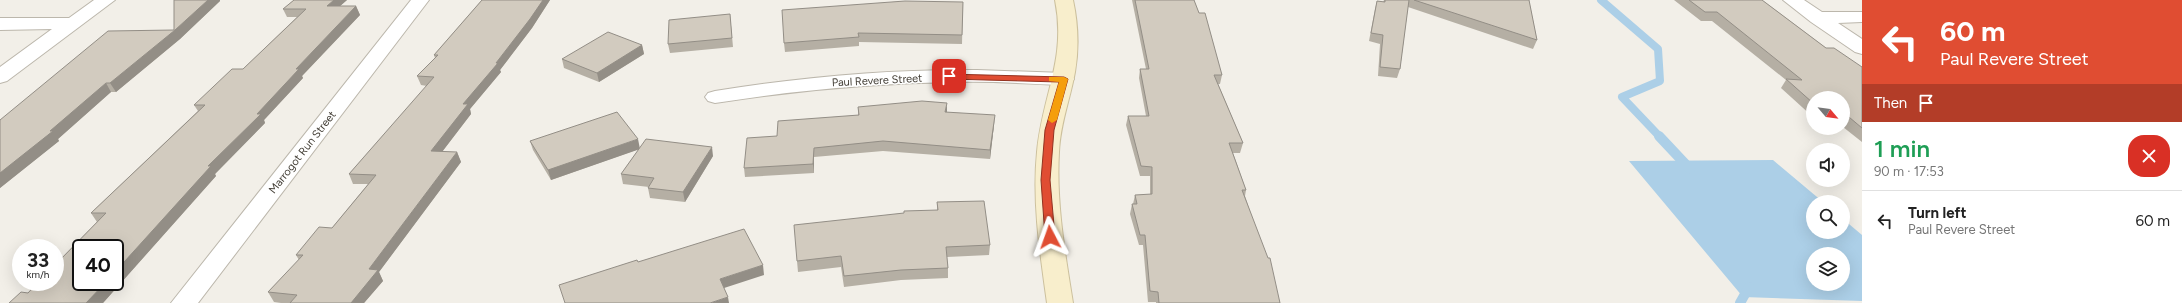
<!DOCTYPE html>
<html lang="en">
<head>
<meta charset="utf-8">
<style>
  body { margin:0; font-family:Figtree,sans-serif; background:#f6f6f6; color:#222; height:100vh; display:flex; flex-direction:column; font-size:15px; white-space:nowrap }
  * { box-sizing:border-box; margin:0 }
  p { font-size:13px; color:#767676 }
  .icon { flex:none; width:22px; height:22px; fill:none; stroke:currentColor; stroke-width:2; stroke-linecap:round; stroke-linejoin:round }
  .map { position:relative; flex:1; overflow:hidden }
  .panel { display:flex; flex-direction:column; background:#fff; width:320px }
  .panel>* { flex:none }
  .top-card { background:#e04d32; color:#fff; overflow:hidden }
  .needle { width:26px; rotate:119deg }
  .buttons { position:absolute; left:1806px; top:91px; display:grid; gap:8px }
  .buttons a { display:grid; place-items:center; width:44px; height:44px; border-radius:50%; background:#fff; box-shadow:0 4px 16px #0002; font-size:20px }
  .speed { position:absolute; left:12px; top:239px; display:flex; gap:8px; font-size:20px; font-weight:700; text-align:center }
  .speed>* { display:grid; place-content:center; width:52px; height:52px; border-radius:50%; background:#fff; box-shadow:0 4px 16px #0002; line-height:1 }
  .speed small { font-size:10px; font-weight:400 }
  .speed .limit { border:2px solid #111; border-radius:6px; background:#fff; color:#111 }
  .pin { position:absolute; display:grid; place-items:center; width:34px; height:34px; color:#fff; margin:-17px; border-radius:8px; box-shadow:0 2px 6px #0006 }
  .me { position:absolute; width:44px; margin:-22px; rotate:356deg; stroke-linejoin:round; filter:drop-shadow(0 0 3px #0008) }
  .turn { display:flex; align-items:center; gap:14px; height:84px; padding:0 12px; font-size:18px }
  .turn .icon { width:52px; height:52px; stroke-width:2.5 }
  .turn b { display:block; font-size:28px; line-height:34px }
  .then { display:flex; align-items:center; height:38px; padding:0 12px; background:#0003; gap:8px; font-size:15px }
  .round { display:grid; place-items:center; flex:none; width:42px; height:42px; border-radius:16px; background:#f6f6f6 }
  .head { display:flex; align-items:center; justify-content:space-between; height:68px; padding:0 12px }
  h1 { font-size:24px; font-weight:600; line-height:30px; color:#1e9e55 }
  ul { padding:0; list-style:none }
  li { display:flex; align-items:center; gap:12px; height:60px; padding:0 12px; border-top:1px solid #e0e0e0 }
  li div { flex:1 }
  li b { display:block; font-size:15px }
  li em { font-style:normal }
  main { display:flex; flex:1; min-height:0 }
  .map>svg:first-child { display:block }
  .water { fill:#accfe7; fill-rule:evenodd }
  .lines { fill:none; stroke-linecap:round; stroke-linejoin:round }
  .stream-far1 { stroke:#accfe7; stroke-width:8 }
  .stream { stroke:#accfe7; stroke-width:10 }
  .street-casing { stroke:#bcb7ac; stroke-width:2 }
  .secondary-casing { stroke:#ccc09d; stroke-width:2 }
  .street { fill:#fff; fill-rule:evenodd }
  .secondary { fill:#f8eecc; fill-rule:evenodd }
  .wall { fill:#b5afa4 }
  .shaded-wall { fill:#938e86 }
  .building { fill:#d2cbbf; stroke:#938e86 }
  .route { fill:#e04d32; stroke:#923220 }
  .slow { fill:#f59e0b }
  .labels { text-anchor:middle; stroke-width:3; stroke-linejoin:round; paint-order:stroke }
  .street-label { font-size:11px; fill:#454038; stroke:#fff }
</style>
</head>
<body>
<main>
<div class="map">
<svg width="1862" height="303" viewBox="0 0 1862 303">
  <rect width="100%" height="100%" fill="#f2efe8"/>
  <path class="water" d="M1773 160 1823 202H1813V232H1843V219L1862 235V301L1743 297 1629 161ZM1813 254H1843V284H1813Z"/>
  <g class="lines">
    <path class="stream-far1" d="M1601 0 1658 49 1660 81 1622 97 1660 137"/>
    <path class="stream" d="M1659 136 1690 169
      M1740 303 1749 287"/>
    <g class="street-casing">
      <path id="street" d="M94 0H115L7 81 0 83V67L52 29 0 30V18H69Z
        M411 0H429L198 303H171Z
        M1783 0H1804L1822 12H1862V22L1838 23 1862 39V54L1855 52 1811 22Z
        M977 70 1064 73 1071 75 1074 79 1071 83 1064 85C1030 84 995 81 961 82 878 83 796 90 715 103L708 101 705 97 708 93 715 91C802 77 889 69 977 70Z"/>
    </g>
    <g class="secondary-casing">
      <path id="secondary" d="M1055 0H1073C1078 23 1079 49 1075 72 1070 100 1060 124 1059 152 1056 203 1065 253 1073 303H1047C1040 253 1032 202 1037 152 1042 96 1067 59 1055 0Z"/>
    </g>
    <use href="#street" class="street"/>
    <use href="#secondary" class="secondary"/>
  </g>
  <path class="wall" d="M174 0H220V1L180 39 116 92H111L58 139 59 141 0 188V120L174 30Z
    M294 0H347L340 6H356L360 15 302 76 303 78 264 120 265 123 215 174 216 176 103 303H9L28 293 97 222 91 213 198 111 194 105 243 69 297 17H287L283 9Z
    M482 0H550L532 28 500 70 501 72 470 109 471 114 442 152H457L461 162 379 272 383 281 364 303H281L274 302 268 292 299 260 296 255 332 228 368 184H353L349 174 427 86 421 85 417 76 435 58 434 55Z
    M1132 0H1194L1222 75 1220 84H1218L1243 143 1240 153H1233L1246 190 1245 196 1280 303H1156V302H1148L1143 245H1139L1130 214 1132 204H1133L1135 195H1150V176H1140L1126 125 1128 116H1146L1139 78 1140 69H1146Z
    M1384 0H1529L1537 40 1533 49 1408 7 1400 69 1397 78 1378 76 1380 44 1369 41 1375 9 1377 1 1383 2Z
    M1674 0H1762L1826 48 1862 67V142L1843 127V98H1813V117L1781 88 1786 80 1712 21H1701Z
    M963 2 962 44 859 42V46L785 52 784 43Z
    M730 14 733 47 670 53 668 44Z
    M642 45 644 54 599 82 564 68 562 59Z
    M858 107 947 112 994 125 990 159 883 151 814 157V173L745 177 744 168 858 115Z
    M530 141 640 148 713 156 685 202 650 198 648 188 649 187 623 184 621 174 639 149 551 180 533 150Z
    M937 202 990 245 989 255 947 257 948 268V278L901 280 844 287 841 267 798 272 797 261 937 210Z"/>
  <path class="shaded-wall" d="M208 0H220V1L180 39 116 92 110 83 175 30Z
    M334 0H347L331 14 327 6Z
    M543 0H550L532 28 500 70 501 72 470 109 471 114 435 161 431 151 463 104 496 63Z
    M356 6 360 15 302 76 303 78 264 120 265 123 215 174 216 176 103 303H86L106 282H115V272L208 166 257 114 296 69Z
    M642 45 644 54 599 82 597 73Z
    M106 83 111 92 58 139 59 141 0 188V173Z
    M947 103V112H945Z
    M995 115 994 125 990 159V150Z
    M638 139 640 149 551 180 548 170Z
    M712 147 713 156 685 202 683 192Z
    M814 148V173L813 164Z
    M457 152 461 162 379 272 383 281 364 303H351L369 269Z
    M763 265 764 275 721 289 720 279Z
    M728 297 729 303H710Z"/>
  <path class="building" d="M174 0H208L175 30 110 83H106L50 131H53L0 173V120L108 31 174 30Z
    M294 0H334L327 6H356L296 69H299L257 114H261L208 166H211L115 272V248H81V282H106L86 303H9L21 292 28 293 38 282H55V265L106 213H91L205 105H194L232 69H243L306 9H283Z
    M482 0H543L530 19 496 63H498L463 104H468L431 151 457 152 369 269 378 270 351 303H290L297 295 268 292 303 255H296L319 227 332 228 376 175 349 174 434 77 417 76 438 55H434Z
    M1135 0H1194L1199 13H1205L1222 75H1214L1243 143H1229L1246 190H1242L1268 258H1270L1280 303H1159L1158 292 1150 291 1145 235H1140L1132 204H1137L1135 195 1152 194V167L1141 166 1128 116H1149L1140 69H1149Z
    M1385 0H1409L1400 69 1380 67 1383 35 1371 33 1377 1 1385 2Z
    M1414 0H1529L1537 40Z
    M1689 0H1762L1826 48H1834L1862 67V128L1843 112V98H1813V103L1786 79 1802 80 1717 12H1705Z
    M905 1 963 2 962 35 858 33 859 37 784 43 782 10Z
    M730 14 732 38 668 44 669 20Z
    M608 32 642 45 597 73 562 59Z
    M922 101 947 103 945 112 995 115 990 150 883 141 814 148 813 164 744 168 747 138 777 136 778 121 859 115 858 107Z
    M617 112 638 139 548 170 530 141Z
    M646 139 712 147 683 192 648 188 654 178 621 174Z
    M984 201 990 245 946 247 948 268 901 270 844 276 841 256 797 261 794 225 904 213V211L938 210 937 202Z
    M744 229 763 265 720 279 728 297 710 303H565L559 285 637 260 638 262Z"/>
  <path class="route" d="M946 74 1064 77 1068 79 1054 130 1050 180 1055 237 1053 239H1046L1045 237 1041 180 1045 130 1059 82 949 79 945 76Z"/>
  <path class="slow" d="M1049 77H1064L1068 79 1057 120 1052 123 1048 120 1059 82 1049 81Z"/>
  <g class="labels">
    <g class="street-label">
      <text transform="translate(877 80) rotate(-3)" y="4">Paul Revere Street</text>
      <text transform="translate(302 152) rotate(-52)" y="4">Marrogot Run Street</text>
    </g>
  </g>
</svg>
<div class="buttons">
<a><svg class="needle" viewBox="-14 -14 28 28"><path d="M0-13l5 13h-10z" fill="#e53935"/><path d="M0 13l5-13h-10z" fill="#767676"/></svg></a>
<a><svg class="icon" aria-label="sound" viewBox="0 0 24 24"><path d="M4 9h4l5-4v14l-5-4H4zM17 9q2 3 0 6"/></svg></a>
<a><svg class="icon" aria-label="search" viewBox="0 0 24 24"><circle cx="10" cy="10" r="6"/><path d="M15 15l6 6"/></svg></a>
<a><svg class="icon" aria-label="layers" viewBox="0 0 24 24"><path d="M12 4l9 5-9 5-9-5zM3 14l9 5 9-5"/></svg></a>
</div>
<div class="speed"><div>33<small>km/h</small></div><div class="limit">40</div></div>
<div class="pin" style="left:949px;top:76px;background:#d93025"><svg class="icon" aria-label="arrive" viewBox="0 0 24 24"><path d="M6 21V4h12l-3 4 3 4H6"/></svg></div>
<svg class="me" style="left:1050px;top:237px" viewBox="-20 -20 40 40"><path d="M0-17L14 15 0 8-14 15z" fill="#e04d32" stroke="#fff" stroke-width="4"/></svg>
</div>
<section class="panel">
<div class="top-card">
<div class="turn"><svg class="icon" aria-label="left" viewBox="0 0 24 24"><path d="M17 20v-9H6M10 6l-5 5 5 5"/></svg><div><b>60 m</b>Paul Revere Street</div></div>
<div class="then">Then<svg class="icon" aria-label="arrive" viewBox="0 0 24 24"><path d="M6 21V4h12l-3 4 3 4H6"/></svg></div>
</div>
<div class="head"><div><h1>1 min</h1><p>90 m · 17:53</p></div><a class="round" style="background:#d93025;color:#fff"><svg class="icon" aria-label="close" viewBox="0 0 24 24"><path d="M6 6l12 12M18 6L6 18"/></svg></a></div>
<ul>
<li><svg class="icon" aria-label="left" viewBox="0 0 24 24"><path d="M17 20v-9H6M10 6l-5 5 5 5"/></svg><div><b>Turn left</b><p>Paul Revere Street</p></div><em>60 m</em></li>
</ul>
</section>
</main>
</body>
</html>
